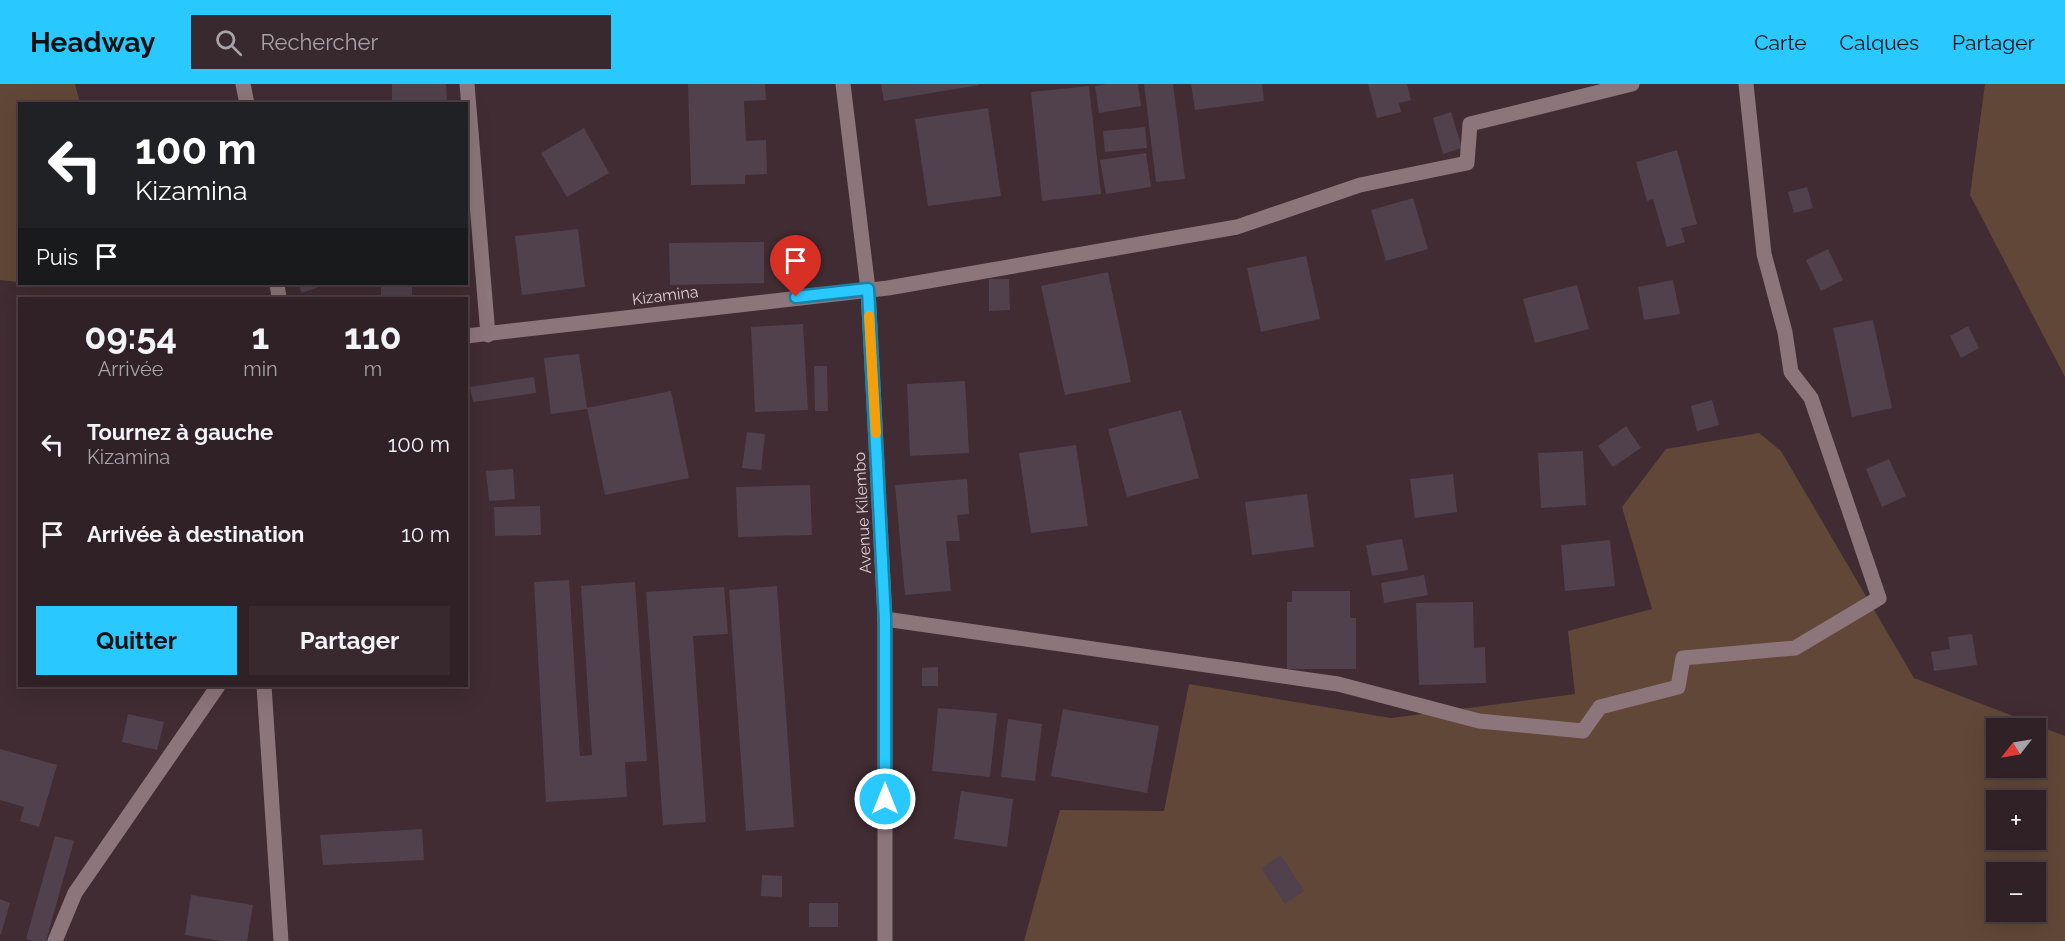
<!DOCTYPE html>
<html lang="fr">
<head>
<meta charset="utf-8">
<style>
  body { margin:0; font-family:Raleway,sans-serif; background:#38292e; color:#f1f3f6; height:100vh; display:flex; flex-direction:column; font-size:22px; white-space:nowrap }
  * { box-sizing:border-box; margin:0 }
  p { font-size:20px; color:#a8a3a7 }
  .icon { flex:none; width:33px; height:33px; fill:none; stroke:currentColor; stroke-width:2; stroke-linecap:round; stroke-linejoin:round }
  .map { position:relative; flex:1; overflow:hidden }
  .drawer { position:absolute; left:18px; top:213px; width:450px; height:390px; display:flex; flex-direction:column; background:#302126; border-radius:0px; box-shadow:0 6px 24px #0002,0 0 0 2px #4b3e43 }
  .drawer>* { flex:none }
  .guide { position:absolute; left:18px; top:18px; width:450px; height:183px; border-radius:0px; box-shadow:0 6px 24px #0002,0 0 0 2px #4b3e43; background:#202124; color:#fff; overflow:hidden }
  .needle { width:39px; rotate:239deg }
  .controls { position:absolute; left:1986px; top:634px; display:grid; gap:12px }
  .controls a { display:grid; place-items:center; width:60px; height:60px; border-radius:0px; background:#302126; box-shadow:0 6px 24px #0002,0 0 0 2px #4b3e43; font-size:30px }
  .pin { position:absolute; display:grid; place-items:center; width:51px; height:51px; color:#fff; margin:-62px -26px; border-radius:50% 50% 50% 0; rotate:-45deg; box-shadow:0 0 6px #0007 }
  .pin .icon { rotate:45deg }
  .me { position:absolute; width:66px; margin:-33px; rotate:0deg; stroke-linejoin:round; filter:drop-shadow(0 0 4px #0008) }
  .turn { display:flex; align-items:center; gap:21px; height:126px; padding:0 18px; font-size:27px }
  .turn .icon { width:78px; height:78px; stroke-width:2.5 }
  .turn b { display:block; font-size:42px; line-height:51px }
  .then { display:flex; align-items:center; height:57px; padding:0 18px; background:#0003; gap:12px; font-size:22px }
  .eta { display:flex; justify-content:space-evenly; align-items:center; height:102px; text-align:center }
  .eta b { font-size:36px; font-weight:700; line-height:42px }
  .cta { display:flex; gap:12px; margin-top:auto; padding:12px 18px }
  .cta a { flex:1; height:69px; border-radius:0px; background:#29c8ff; color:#111; font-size:24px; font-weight:700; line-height:69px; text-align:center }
  .cta a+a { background:#38292e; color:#f1f3f6 }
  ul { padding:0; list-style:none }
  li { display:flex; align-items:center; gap:18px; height:90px; padding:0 18px }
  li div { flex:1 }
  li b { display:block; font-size:22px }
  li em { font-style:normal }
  header { display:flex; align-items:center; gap:36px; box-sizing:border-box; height:84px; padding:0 30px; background:#29c8ff; color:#111 }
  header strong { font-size:28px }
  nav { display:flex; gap:33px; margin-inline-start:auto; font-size:21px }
  .search { width:420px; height:54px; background:#38292e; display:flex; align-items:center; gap:15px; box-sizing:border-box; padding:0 21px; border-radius:0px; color:#a8a3a7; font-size:22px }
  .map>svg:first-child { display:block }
  .green { fill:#614737; fill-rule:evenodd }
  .building { fill:#51414d }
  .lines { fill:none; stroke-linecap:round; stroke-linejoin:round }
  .lane { stroke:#8c757b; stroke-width:15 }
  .street { stroke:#8c757b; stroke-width:15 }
  .route-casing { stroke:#1b82a6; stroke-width:15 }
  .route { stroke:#29c8ff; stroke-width:10 }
  .slow { stroke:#f59e0b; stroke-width:10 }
  .labels { text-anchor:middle; stroke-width:6; stroke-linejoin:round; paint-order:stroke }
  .street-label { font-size:16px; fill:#ded0d4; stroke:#402c32 }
</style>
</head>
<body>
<header>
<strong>Headway</strong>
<div class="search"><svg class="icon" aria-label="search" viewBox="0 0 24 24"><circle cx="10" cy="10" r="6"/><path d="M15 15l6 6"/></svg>Rechercher</div>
<nav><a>Carte</a><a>Calques</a><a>Partager</a></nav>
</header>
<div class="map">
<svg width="2065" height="857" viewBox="0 0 2065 857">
  <rect width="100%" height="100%" fill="#402c32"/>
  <path class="green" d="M0 0H75L80 19 20 20 19 198 0 196Z
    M1985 0H2065V293L1970 111Z
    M1759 349 1781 367 1914 594 2065 652V857H1024L1060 726 1164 727 1189 600 1391 634 1575 610 1568 547 1652 525 1622 423 1666 365ZM1996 645H2036V684H1996ZM1996 717H2036V756H1996ZM1996 789H2036V828H1996Z"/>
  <path class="building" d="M392 0H446L447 20H392Z
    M688 0H765L766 16 744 17 746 57 766 56 767 90 745 91V100L691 101Z
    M881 0H979V1L884 17Z
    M1107 0H1138L1141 22 1099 29 1095 2Z
    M1144 0H1173L1185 95 1156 98Z
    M1191 0H1262L1264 17 1195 26Z
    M1368 0H1407L1411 16 1399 19 1401 28 1377 34Z
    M1089 2 1101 110 1042 117 1031 8Z
    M988 24 1001 112 928 122 915 35Z
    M1451 28 1462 64 1443 70 1433 34Z
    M1145 43 1147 64 1105 68 1103 47Z
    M584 44 609 89 567 113 541 69Z
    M1677 66 1697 140 1681 144 1685 158 1667 163 1653 115 1647 117 1636 78Z
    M1146 69 1151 103 1106 110 1100 76Z
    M1807 103 1813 124 1794 129 1788 108Z
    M1413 114 1428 165 1386 177 1371 126Z
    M578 145 585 203 522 211 515 152Z
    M764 158V199L670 201 669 159Z
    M1828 165 1843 196 1821 207 1806 176Z
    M1306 172 1320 235 1261 248 1247 184Z
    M1108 188 1131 298 1065 311 1041 202Z
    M989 195H1009L1010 226 989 227Z
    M1673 196 1680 230 1644 236 1638 203Z
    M299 200H316L317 204 301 209Z
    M381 200H412V214H381Z
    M1577 201 1589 245 1535 259 1523 215Z
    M1873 236 1892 324 1852 333 1833 244Z
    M803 240 808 326 755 328 751 243Z
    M1968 242 1979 264 1961 274 1950 252Z
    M579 270 587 325 551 330 544 274Z
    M814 282H827L828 327H815Z
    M534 293 536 309 473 318 470 303Z
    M965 297 969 369 910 372 907 300Z
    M671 307 689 394 605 411 587 324Z
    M1712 316 1719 341 1697 347 1691 322Z
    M1181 326 1199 394 1127 413 1108 345Z
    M1626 342 1641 364 1613 383 1598 362Z
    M747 348 765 350 761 386 742 384Z
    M1076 361 1088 442 1031 449 1019 369Z
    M1583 367 1586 421 1541 424 1538 369Z
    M1889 375 1906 412 1882 423 1866 385Z
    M513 385 515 415 489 417 486 387Z
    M1453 390 1457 428 1415 434 1410 395Z
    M967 395 969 430 957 431 960 457H946L951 507 905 511 895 401Z
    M810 401 812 451 738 453 736 403Z
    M1307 410 1314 463 1252 471 1245 418Z
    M540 422 541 451 495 452 494 423Z
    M1402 455 1408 486 1372 492 1366 461Z
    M1610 456 1615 502 1565 507 1561 461Z
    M1424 491 1428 511 1384 519 1381 499Z
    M569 496 580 672 592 671 581 502 635 498 647 677 625 678 627 713 546 718 534 498Z
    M777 502 794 743 746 747 729 506Z
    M724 503 728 550 693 552 706 738 663 741 646 508Z
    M1292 507H1350V534H1356V585H1287V518H1292Z
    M1473 518 1474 564 1485 563 1486 599 1419 601 1416 519Z
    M1972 550 1977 581 1934 587 1931 568 1950 565 1948 553Z
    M938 583V602H922V584Z
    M938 624 997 629 990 693 932 687Z
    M1063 625 1159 642 1147 709 1051 692Z
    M128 630 164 638 157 666 122 658Z
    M1008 635 1042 640 1035 697 1001 693Z
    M0 665 57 681 39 743 20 737 24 723 0 716Z
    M961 707 1013 715 1007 763 954 755Z
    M422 745 424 776 323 781 320 751Z
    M55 752 74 757 46 857H33L26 855Z
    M1281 771 1304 807 1285 820 1261 784Z
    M762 791 782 792V813L761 812Z
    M191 811 253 821 247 857H221L185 851Z
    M0 815 10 819 1 850H0Z
    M809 819H838V843H809Z"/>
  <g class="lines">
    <path class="lane" d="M243 0 247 20
      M467 0 488 251
      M277 200 279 214
      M466 252 888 204 1237 143 1360 101 1467 79 1470 40 1632 0
      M885 535 1338 600 1479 637 1583 647 1600 623 1678 603 1683 574 1795 564 1879 514 1811 314 1791 288 1785 248 1764 170 1746 0
      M264 602 281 857
      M55 857 75 809 218 602"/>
    <path class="street" d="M843 0 868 205 885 535V857"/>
  </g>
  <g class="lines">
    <g class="route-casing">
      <path id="route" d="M796 213 868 205 885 535V715"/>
    </g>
    <use href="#route" class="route"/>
    <path class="slow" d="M869 232 876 349"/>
  </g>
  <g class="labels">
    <g class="street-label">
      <text transform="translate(665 211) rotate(-7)" y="6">Kizamina</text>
      <text transform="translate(862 429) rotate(-93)" y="6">Avenue Kilembo</text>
    </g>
  </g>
</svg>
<div class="controls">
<a><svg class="needle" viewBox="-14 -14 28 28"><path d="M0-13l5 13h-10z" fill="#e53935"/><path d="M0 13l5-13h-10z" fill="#a8a3a7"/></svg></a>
<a>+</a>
<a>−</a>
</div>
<div class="pin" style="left:796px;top:213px;background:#d93025"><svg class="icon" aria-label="arrive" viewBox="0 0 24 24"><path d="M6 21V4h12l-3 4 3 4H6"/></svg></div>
<svg class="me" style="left:885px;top:715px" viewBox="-20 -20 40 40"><circle r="17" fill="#29c8ff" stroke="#fff" stroke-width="3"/><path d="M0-11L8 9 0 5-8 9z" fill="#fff"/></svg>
<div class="guide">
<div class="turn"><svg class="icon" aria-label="left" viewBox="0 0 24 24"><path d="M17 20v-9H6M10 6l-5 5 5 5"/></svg><div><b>100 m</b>Kizamina</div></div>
<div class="then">Puis<svg class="icon" aria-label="arrive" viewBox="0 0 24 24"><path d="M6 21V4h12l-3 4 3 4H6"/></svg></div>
</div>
<section class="drawer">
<div class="eta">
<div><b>09:54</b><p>Arrivée</p></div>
<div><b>1</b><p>min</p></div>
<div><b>110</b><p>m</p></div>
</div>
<ul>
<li><svg class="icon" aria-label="left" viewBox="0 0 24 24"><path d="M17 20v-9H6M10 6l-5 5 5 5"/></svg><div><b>Tournez à gauche</b><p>Kizamina</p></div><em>100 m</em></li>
<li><svg class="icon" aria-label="arrive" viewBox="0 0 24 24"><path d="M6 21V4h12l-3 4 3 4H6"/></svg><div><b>Arrivée à destination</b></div><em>10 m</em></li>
</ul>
<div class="cta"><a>Quitter</a><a>Partager</a></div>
</section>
</div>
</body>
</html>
